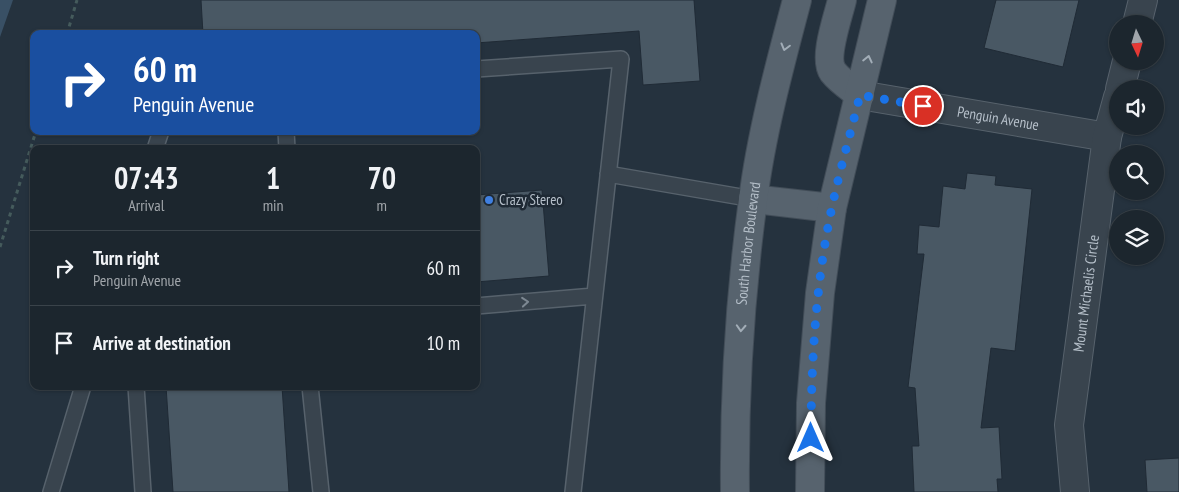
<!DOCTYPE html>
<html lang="en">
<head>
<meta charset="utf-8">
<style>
  body { margin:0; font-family:"PT Sans Narrow",sans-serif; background:#29323a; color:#f1f3f6; height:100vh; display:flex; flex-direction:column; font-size:19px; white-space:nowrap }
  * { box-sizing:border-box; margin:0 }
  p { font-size:16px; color:#a0a5aa }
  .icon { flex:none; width:28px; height:28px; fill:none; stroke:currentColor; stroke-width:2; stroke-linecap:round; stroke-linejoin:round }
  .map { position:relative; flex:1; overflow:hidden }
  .sheet { position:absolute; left:30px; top:145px; width:450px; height:245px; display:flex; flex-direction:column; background:#1c262e; border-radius:10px; box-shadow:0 1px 4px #0004,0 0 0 1px #3a434a }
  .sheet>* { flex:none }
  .banner { position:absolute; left:30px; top:30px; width:450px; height:105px; border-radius:10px; box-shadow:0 1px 4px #0004,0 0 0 1px #3a434a; background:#1a4fa0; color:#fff; overflow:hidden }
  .needle { width:32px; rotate:176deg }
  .buttons { position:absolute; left:1109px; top:15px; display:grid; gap:10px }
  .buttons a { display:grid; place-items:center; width:55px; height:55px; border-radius:50%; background:#1c262e; box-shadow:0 1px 4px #0004,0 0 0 1px #3a434a; font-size:25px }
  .pin { position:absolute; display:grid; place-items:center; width:42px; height:42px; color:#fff; margin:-21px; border:2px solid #fff; border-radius:50%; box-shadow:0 1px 5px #0007 }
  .me { position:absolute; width:55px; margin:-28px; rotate:0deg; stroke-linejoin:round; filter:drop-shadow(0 0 4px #0008) }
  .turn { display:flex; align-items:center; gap:18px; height:105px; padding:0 20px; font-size:22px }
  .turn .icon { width:65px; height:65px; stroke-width:2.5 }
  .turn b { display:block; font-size:35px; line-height:42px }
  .eta { display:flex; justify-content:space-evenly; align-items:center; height:85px; text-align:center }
  .eta b { font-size:30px; font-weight:700; line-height:35px }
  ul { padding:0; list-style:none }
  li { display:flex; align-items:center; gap:15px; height:75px; padding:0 20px; border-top:1px solid #3a434a }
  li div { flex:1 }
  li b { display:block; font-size:19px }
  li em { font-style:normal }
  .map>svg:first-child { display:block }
  .water { fill:#395065 }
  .building { fill:#495864; stroke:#202b36 }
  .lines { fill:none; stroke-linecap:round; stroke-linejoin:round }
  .service-casing { stroke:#57626c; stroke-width:18 }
  .minor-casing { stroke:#57626c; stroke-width:30 }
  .primary-casing { stroke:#424d58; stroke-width:30 }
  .path { stroke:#455b5c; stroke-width:3; stroke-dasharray:4 4; stroke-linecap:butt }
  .service { stroke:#39444e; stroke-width:15 }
  .minor { stroke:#39444e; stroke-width:28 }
  .primary { stroke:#57636e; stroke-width:28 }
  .oneway { stroke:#a2adb7 }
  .oneway2 { stroke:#7d8892 }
  .route { stroke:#1a73e8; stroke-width:9; stroke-dasharray:0 16.2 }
  .shop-dot { fill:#3f7fe0; stroke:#1e2934; stroke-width:2 }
  .labels { text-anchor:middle; stroke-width:5; stroke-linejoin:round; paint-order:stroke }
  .street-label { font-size:15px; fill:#b5bfc9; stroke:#1e2934 }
  .poi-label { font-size:15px; fill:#b5bfc9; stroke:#1e2934; text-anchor:start }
</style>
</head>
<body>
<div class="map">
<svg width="1179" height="492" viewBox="0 0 1179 492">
  <rect width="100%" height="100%" fill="#25323e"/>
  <path class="water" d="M0 0H13L0 37Z"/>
  <path class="building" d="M201 0H694L700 81 643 85 639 31 476 43V34H203Z
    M996 0H1079L1063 67 984 48Z
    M967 173 996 176 995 185 1032 189 1015 351 991 348 981 428 999 427 1002 479H997L998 492H914L912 446H919L915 388 908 387 924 254H917L919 225 939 227 943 186 965 189Z
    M542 190 549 276 476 282V195Z
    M166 386H282L289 492H173Z
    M1179 458V492H1147L1145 460Z"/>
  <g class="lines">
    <g class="service-casing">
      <path id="service" d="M476 69 621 59 573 492
        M286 131 287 149
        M155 149 161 131
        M608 174 753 199
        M476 306 594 296
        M136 386 143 492
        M310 386 321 492
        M51 492 83 386"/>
    </g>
    <g class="minor-casing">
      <g id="minor">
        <path d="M1137 24 1143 0"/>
        <path d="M1120 89 1127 61"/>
        <path id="s1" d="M860 95 1107 137"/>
        <path id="s2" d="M1075 492 1069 425 1107 137 1118 97"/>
      </g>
    </g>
    <g class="primary-casing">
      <g id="primary">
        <path d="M842 0C838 17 823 58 833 72 840 81 851 88 860 95"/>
        <path d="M753 199 832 208"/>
        <path id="s3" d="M735 492C734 395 740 296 753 200 761 135 780 64 797 0"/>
        <path d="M810 492 811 403 820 293 832 208 882 0"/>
      </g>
    </g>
    <path class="path" d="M67 34 77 0
      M0 247 36 131"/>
    <use href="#service" class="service"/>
    <use href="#minor" class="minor"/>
    <use href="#primary" class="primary"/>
  </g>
  <defs><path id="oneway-chevron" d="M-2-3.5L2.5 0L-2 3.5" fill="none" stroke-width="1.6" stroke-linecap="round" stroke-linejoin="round" transform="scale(1.25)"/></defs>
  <g class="oneway">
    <use href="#oneway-chevron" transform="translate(785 47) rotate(105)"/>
    <use href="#oneway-chevron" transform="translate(868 59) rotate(-77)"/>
    <use href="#oneway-chevron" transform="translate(741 328) rotate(93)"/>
  </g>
  <use class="oneway2" href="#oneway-chevron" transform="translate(525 302) rotate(-5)"/>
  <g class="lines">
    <path class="route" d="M811 438C811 362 816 281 832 207 840 169 851 132 860 95L923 106"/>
  </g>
  <circle class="shop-dot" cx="489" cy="200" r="5"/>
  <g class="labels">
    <g class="street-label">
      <text dy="5" stroke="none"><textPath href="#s1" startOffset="140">Penguin Avenue</textPath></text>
      <text dy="5" stroke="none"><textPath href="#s3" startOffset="249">South Harbor Boulevard</textPath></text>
      <text dy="5" stroke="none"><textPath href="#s2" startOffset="200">Mount Michaelis Circle</textPath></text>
    </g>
    <g class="poi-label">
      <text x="499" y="205">Crazy Stereo</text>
    </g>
  </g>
</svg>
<div class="buttons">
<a><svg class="needle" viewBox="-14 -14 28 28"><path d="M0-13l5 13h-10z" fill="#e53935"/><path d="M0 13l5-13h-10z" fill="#a0a5aa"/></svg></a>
<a><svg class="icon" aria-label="sound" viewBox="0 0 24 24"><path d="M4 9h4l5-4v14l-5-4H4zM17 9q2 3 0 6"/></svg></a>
<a><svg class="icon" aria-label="search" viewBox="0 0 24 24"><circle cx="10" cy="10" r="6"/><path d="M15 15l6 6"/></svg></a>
<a><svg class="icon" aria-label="layers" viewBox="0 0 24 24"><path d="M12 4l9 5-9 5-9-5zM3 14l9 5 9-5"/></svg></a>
</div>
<div class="pin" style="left:923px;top:106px;background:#d93025"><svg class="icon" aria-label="arrive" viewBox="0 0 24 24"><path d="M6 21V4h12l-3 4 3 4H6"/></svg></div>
<svg class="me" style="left:811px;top:438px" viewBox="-20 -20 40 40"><path d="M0-17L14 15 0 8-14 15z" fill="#1a73e8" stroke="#fff" stroke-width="4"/></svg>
<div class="banner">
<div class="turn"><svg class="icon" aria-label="right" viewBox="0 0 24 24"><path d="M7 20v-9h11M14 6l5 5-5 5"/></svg><div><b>60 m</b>Penguin Avenue</div></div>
</div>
<section class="sheet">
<div class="eta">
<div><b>07:43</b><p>Arrival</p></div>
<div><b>1</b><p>min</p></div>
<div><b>70</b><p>m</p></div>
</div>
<ul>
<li><svg class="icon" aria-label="right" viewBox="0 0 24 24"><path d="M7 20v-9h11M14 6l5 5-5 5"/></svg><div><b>Turn right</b><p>Penguin Avenue</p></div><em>60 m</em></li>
<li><svg class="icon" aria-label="arrive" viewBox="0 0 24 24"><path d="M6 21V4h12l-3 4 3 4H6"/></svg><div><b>Arrive at destination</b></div><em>10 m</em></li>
</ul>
</section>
</div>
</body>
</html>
